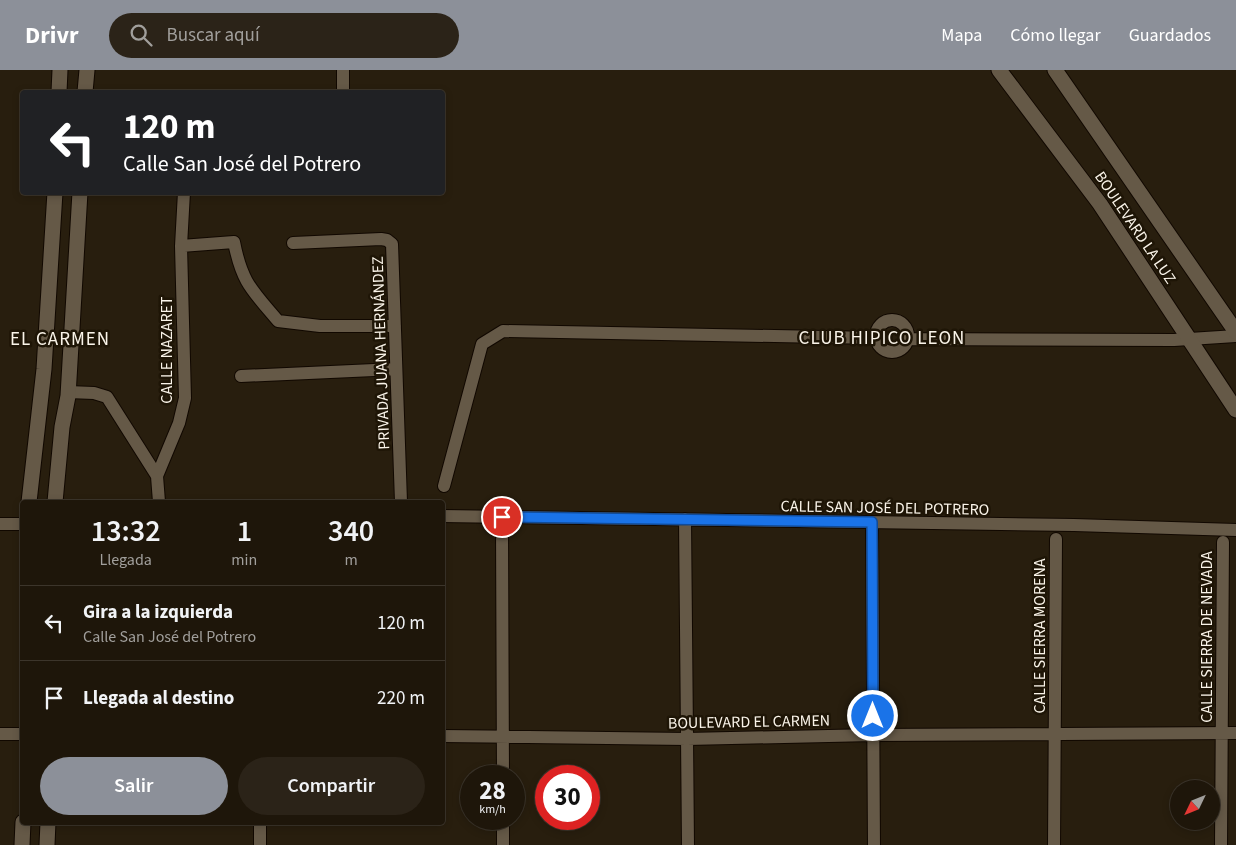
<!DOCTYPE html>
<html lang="es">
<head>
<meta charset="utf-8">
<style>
  body { margin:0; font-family:"Source Sans 3",sans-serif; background:#2b2318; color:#f1f3f6; height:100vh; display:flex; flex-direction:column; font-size:19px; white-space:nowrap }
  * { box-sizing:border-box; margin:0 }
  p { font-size:16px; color:#a19f9c }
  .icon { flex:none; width:28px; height:28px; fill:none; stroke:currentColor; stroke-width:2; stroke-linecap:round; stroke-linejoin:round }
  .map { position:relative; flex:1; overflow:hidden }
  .drawer { position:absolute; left:20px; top:430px; width:425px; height:325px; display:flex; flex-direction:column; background:#1e160a; border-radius:5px; box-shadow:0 2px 8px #0003,0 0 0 1px #3c352b }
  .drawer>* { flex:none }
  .banner { position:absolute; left:20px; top:20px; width:425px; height:105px; border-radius:5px; box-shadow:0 2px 8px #0003,0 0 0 1px #3c352b; background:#202124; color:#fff; overflow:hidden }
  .needle { width:32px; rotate:227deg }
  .fabs { position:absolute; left:1170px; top:710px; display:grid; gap:10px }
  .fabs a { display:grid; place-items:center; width:50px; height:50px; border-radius:50%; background:#1e160a; box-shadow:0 2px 8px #0003,0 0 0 1px #3c352b; font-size:25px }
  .speed { position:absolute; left:460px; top:695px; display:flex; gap:10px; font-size:25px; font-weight:700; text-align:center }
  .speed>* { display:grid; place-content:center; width:65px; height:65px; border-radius:50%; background:#1e160a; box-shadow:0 2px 8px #0003,0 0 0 1px #3c352b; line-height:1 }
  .speed small { font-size:12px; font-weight:400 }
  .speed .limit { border:8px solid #d22; background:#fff; color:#111 }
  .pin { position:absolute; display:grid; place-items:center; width:42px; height:42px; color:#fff; margin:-21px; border:2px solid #fff; border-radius:50%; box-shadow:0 1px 5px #0007 }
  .me { position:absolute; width:55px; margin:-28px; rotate:0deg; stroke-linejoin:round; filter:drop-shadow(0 0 4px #0008) }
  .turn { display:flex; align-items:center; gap:18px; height:105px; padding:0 20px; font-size:22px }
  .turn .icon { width:65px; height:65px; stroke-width:2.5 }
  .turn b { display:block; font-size:35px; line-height:42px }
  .eta { display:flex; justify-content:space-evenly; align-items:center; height:85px; text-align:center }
  .eta b { font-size:30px; font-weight:600; line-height:35px }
  .action { display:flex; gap:10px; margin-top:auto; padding:10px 20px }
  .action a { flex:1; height:58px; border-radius:30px; background:#8c9099; color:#fff; font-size:20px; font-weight:600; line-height:58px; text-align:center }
  .action a+a { background:#2b2318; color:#f1f3f6 }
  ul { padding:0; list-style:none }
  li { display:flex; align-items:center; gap:15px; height:75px; padding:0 20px; border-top:1px solid #3c352b }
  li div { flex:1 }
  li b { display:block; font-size:19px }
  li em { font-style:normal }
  header { display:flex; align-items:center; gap:30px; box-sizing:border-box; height:70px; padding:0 25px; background:#8c9099; color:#fff }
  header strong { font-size:24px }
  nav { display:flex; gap:28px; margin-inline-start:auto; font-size:18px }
  .search { width:350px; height:45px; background:#2b2318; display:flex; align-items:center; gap:12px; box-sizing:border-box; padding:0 18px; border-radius:28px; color:#a19f9c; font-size:19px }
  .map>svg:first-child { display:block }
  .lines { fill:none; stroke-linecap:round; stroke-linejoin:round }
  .minor-casing { stroke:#110800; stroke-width:14 }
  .secondary-casing { stroke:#110800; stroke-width:17 }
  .minor { stroke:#655947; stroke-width:12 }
  .secondary { stroke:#655947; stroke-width:15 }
  .route-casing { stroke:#114b97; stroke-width:12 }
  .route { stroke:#1a73e8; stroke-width:9 }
  .labels { text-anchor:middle; stroke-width:5; stroke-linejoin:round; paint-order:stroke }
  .street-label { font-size:16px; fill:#faf4e9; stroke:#1e1506 }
  .quarter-label { font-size:19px; letter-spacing:1px; fill:#faf4e9; stroke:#1e1506 }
</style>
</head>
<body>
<header>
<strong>Drivr</strong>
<div class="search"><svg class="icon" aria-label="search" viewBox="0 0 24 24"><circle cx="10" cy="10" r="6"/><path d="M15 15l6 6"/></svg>Buscar aquí</div>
<nav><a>Mapa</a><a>Cómo llegar</a><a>Guardados</a></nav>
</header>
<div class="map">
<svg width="1236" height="775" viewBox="0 0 1236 775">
  <rect width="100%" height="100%" fill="#281e0e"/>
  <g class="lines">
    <g class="minor-casing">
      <path id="minor" d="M343 22V0
        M293 173 381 169 387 170 392 174 401 432
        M181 176 234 172C242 213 252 220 278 251L320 256H395
        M876 266a16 16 0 1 1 32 0a16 16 0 1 1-32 0Z
        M908 269 1174 270 1236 266
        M241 306 396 299
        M68 322 94 323 107 327 157 406
        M444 416 482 274 503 261 876 268
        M159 432 157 406 179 353 185 328 181 176 184 122
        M442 446 1074 455 1236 460
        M685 449 688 775
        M872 453 874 775
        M0 454H22
        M502 456 503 706
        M0 664H22
        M442 666 687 669 873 665 1236 663
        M503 749V775
        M260 775V752
        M1054 775 1056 469
        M1221 775 1223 472"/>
    </g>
    <g class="secondary-casing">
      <path id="secondary" d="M999 0 1100 134 1236 340
        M1055 0 1236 262
        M59 22 60 0
        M85 22 87 0
        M29 432 44 299 55 122
        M55 432 62 357 68 326 80 122
        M22 775 23 752
        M47 775 48 752"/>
    </g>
    <use href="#minor" class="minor"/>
    <use href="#secondary" class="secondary"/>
  </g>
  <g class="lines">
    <g class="route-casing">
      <path id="route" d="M502 447 872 452 873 646"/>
    </g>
    <use href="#route" class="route"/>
  </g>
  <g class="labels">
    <g class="street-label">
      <text transform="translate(1136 157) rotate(56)" y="6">BOULEVARD LA LUZ</text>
      <text transform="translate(166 280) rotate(-90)" y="6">CALLE NAZARET</text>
      <text transform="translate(380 283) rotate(-92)" y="6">PRIVADA JUANA HERNÁNDEZ</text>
      <text transform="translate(885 437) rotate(1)" y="6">CALLE SAN JOSÉ DEL POTRERO</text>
      <text transform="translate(1039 566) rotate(-90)" y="6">CALLE SIERRA MORENA</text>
      <text transform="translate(1206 567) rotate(-90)" y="6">CALLE SIERRA DE NEVADA</text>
      <text transform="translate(749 651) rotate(-1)" y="6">BOULEVARD EL CARMEN</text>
    </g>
    <g class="quarter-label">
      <text x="882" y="274">CLUB HIPICO LEON</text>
      <text x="60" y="275">EL CARMEN</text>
    </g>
  </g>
</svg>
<div class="fabs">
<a><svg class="needle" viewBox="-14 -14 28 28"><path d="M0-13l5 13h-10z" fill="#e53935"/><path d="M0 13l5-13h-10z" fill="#a19f9c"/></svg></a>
</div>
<div class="speed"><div>28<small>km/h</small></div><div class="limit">30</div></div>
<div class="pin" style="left:502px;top:447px;background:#d93025"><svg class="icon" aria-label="arrive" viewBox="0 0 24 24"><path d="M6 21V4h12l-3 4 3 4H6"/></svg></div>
<svg class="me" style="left:873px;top:646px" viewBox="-20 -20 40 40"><circle r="17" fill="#1a73e8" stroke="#fff" stroke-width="3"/><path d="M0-11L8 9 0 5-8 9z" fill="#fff"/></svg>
<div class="banner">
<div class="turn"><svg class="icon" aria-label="left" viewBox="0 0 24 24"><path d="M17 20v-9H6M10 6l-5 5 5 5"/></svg><div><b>120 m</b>Calle San José del Potrero</div></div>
</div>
<section class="drawer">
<div class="eta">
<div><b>13:32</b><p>Llegada</p></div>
<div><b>1</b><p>min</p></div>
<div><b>340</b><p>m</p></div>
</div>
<ul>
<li><svg class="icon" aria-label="left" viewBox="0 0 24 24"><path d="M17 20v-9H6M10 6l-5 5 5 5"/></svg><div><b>Gira a la izquierda</b><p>Calle San José del Potrero</p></div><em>120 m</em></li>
<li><svg class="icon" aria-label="arrive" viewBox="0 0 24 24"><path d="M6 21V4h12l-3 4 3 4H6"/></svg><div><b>Llegada al destino</b></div><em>220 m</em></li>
</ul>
<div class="action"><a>Salir</a><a>Compartir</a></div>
</section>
</div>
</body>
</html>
